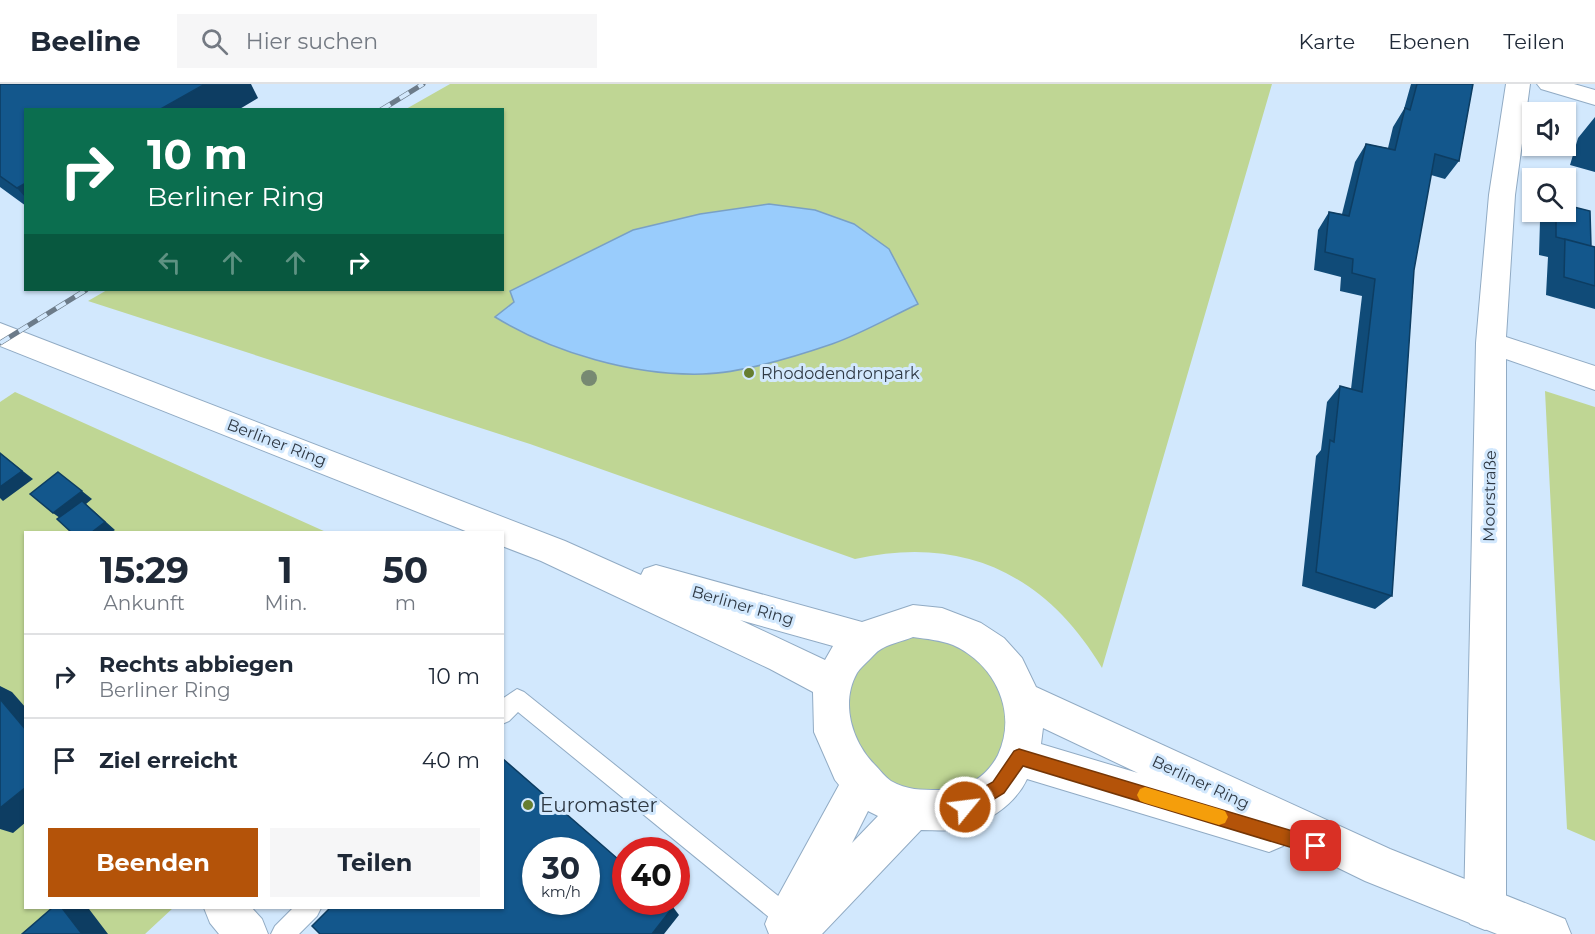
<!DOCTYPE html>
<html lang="de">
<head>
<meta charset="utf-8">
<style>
  body { margin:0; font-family:Montserrat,sans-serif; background:#f6f6f7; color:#1f2937; height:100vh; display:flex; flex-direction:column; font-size:22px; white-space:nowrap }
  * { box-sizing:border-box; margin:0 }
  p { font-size:20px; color:#747a83 }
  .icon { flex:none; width:33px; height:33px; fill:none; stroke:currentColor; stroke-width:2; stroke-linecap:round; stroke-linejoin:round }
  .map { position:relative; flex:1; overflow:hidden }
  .sheet { position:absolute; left:24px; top:447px; width:480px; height:378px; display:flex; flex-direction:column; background:#fff; border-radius:0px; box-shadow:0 2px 4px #0004 }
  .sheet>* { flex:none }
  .hud { position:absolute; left:24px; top:24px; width:480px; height:183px; border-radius:0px; box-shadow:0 2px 4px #0004; background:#0b6e4f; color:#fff; overflow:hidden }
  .tools { position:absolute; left:1522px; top:18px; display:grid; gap:12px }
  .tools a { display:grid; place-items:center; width:54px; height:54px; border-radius:0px; background:#fff; box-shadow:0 2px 4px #0004; font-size:30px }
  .speed { position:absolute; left:522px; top:753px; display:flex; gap:12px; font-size:30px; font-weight:700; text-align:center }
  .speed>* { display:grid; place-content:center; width:78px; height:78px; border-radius:50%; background:#fff; box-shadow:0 2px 4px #0004; line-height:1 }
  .speed small { font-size:15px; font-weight:400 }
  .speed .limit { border:9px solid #d22; background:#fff; color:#111 }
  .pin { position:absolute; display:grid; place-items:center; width:51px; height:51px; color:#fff; margin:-26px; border-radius:12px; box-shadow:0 3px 9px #0006 }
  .me { position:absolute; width:66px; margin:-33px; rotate:61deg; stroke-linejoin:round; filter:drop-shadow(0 0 4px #0008) }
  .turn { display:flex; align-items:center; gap:21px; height:126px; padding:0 24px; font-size:27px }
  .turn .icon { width:78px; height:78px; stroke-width:2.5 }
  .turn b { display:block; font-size:42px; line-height:51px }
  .lanes { display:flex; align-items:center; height:57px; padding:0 24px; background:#0003; justify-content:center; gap:30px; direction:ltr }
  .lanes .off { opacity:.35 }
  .eta { display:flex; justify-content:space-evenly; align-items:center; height:102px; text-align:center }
  .eta b { font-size:36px; font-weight:700; line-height:42px }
  .primary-button { display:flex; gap:12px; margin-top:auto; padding:12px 24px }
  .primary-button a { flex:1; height:69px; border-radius:0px; background:#b45309; color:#fff; font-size:24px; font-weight:700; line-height:69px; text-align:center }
  .primary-button a+a { background:#f6f6f7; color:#1f2937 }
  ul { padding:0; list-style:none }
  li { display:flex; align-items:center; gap:18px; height:84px; padding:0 24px; border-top:2px solid #e0e1e3 }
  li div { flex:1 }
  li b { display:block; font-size:22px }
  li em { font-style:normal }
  header { display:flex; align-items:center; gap:36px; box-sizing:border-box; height:84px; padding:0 30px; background:#fff; border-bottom:2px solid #e0e1e3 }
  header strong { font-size:28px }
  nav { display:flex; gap:33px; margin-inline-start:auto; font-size:21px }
  .search { width:420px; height:54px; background:#f6f6f7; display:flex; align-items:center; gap:15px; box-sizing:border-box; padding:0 21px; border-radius:0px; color:#747a83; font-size:22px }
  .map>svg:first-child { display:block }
  .green { fill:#bfd694 }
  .water { fill:#99ccfc; stroke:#79a0c5; stroke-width:1.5 }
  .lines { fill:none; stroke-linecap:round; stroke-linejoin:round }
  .service-casing { stroke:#91abc4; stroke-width:2 }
  .minor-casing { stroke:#91abc4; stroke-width:2 }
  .tertiary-casing { stroke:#91abc4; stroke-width:2 }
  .service { fill:#fff; fill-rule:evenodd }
  .minor { fill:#fff; fill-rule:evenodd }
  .tertiary { fill:#fff; fill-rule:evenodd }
  .rail-casing { stroke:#6c7b89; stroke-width:5 }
  .rail { stroke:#d2e8fd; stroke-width:4; stroke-dasharray:11; stroke-linecap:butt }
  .tree { fill:#778972 }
  .wall { fill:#104b78 }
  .shaded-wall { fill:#0d3d62 }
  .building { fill:#13578c; stroke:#0d3d62; stroke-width:1.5; fill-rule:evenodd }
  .route { fill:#b45309; stroke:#753606; stroke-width:1.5 }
  .slow { fill:#f59e0b }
  .poi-dot { fill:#667e30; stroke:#d2e8fd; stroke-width:2 }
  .labels { text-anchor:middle; stroke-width:6; stroke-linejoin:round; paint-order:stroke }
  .poi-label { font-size:16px; fill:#2f3944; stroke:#d2e8fd; text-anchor:start }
  .street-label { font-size:16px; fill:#2f3944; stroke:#d2e8fd }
  .near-poi-label { font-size:20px; fill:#2f3944; stroke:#d2e8fd; text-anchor:start }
</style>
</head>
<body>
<header>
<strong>Beeline</strong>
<div class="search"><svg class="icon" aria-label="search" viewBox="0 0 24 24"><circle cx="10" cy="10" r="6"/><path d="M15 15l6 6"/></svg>Hier suchen</div>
<nav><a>Karte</a><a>Ebenen</a><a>Teilen</a></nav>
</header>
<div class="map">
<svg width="1595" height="850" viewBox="0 0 1595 850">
  <rect width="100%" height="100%" fill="#d2e8fd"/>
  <path class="green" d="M450 0H1272L1102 584C1046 490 963 451 855 475L530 360 88 217 107 206H502V26L406 25Z
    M1545 307 1595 323V757L1567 745Z
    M15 308 326 448H26V824H173L145 850H0V318Z
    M902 550 955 554 998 590 1013 642 991 692 939 715 881 699 845 654V600L857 577Z"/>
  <path class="water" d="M769 120 815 126 854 140 889 165 918 220C890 233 861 250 832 260 794 273 743 289 703 290 634 292 554 269 495 233L514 218 510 207 633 146 700 130Z"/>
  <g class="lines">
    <g class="service-casing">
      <path id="service" d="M517 605 524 608 797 827 801 835 797 843 789 847 781 843 518 628 509 637 502 640V615Z
        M293 824H321L317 832 299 850H271L275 842Z"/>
    </g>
    <g class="minor-casing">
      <path id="minor" d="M1506 0H1530L1515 111 1506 253 1595 282V306L1506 275V825L1500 840 1485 846 1470 840 1464 825 1476 259 1489 111Z
        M1537 0H1574L1595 6V21L1541 5Z
        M204 824H252L262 835 268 850H219L210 839Z"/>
    </g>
    <g class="tertiary-casing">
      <path id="tertiary" d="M0 239 565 457 641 491 644 485 656 481 862 538 913 521 942 524 981 539 1004 554 1022 574 1036 603 1390 765 1565 835 1571 850H1497L1365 797 1285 758 1283 762 1269 768 1027 695C1015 721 984 742 955 746 944 747 932 746 921 746L822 850H769L765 840 771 825 839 701 835 696 814 648 813 608 770 585 541 477 502 462V448H468L0 262ZM740 536 833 562 825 576ZM913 553C927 555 940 556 953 561 995 580 1018 628 998 671 986 694 965 706 939 706 921 706 907 706 891 697 885 693 880 686 875 681 852 658 840 619 857 589 860 584 865 580 869 576 873 572 878 566 883 564 892 559 903 557 913 553ZM1043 644 1138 689 1041 660ZM868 727 878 732 852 759Z"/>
    </g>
    <use href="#service" class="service"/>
    <use href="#minor" class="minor"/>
    <use href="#tertiary" class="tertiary"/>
    <g class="rail-casing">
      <path id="rail" d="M381 26 423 0
        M0 259 86 206"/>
    </g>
    <use href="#rail" class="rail"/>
  </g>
  <circle class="tree" cx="589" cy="294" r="8"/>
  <path class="wall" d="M0 0 258 14 26 26V122L0 103Z
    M1411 0H1473L1459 77 1445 95 1431 91 1414 186 1392 512 1375 525 1302 502 1316 372 1321 366 1327 318 1340 302 1351 305 1362 212 1340 207 1341 193 1314 186 1318 146 1329 128 1342 130 1355 78 1366 60 1388 64 1393 43 1404 25Z
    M1595 33V88L1570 81 1578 54Z
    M1548 128H1566L1591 162 1595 163V225L1546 211 1548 173 1539 171 1540 137Z"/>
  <path class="shaded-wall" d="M205 0H251L258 14 238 26H159Z
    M26 99V114L17 104Z
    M0 369 33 395 3 417 0 414Z
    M82 407 92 415 86 420 115 446 112 448H92L64 437 53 429Z
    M0 602 12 608 26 624V646L0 615Z
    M26 703V738L13 749 0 745V724Z
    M673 823 679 831 664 850H652Z
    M62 824H81L89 825 108 850H82Z"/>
  <path class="building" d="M0 0H205L159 26H26V99L17 104 0 92Z
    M1417 0H1473L1459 77 1435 70 1414 186 1392 512 1316 488 1330 356 1334 358 1340 302 1362 308 1375 195 1352 189 1353 175 1325 168 1329 128 1349 132 1366 60 1395 66 1405 24 1410 26Z
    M1566 121 1590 127 1591 162 1556 153V128H1566Z
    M1565 155 1595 163V202L1564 193Z
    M0 369 22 387 0 403Z
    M58 388 82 407 53 429 30 410Z
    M82 417 105 438 92 448H71L57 435Z
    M0 615 26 646V703L0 724Z
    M502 674 626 782V818H666L673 823 652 850H320L312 842 330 824H502ZM536 766H586V818H536Z
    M52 824H62L82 850H22Z"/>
  <path class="route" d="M1019 665 1316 754 1322 756 1324 762 1322 768 1316 771 1023 682 1004 709 971 729 965 731 959 729 957 723 959 717 993 698 1014 667Z"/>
  <path class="slow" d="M1145 703 1219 725 1225 727 1228 733 1225 739 1219 741 1145 719 1140 717 1137 711 1140 705Z"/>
  <g class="poi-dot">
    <circle cx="749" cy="289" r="6"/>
    <circle cx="528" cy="721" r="6"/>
  </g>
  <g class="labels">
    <g class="poi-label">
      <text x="761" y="295">Rhododendronpark</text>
    </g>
    <g class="street-label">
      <text transform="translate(277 358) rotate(21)" y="6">Berliner Ring</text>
      <text transform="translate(1489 412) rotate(-89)" y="6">Moorstraße</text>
      <text transform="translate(743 521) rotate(16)" y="6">Berliner Ring</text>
      <text transform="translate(1201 698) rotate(25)" y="6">Berliner Ring</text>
    </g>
    <g class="near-poi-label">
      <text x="540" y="728">Euromaster</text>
    </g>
  </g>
</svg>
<div class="tools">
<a><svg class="icon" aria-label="sound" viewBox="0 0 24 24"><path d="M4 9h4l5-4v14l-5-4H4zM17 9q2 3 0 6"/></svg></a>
<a><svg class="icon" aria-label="search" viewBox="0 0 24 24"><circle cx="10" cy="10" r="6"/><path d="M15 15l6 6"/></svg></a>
</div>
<div class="speed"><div>30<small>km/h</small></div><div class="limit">40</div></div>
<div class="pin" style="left:1316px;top:762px;background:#d93025"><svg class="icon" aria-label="arrive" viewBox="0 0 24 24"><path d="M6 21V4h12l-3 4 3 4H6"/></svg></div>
<svg class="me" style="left:965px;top:723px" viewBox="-20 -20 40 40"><circle r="17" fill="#b45309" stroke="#fff" stroke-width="3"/><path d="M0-11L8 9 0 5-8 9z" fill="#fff"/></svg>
<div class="hud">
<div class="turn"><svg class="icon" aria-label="right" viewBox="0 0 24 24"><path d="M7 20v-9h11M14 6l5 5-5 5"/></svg><div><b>10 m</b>Berliner Ring</div></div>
<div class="lanes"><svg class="icon off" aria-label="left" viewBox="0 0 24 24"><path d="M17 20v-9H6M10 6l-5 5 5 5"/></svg><svg class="icon off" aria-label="ahead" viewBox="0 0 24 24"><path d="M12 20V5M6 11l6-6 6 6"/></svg><svg class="icon off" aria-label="ahead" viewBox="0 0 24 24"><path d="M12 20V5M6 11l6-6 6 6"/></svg><svg class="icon" aria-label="right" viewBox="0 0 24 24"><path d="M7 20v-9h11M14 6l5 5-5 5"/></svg></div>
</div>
<section class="sheet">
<div class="eta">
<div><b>15:29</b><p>Ankunft</p></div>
<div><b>1</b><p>Min.</p></div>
<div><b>50</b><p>m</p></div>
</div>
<ul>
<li><svg class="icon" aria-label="right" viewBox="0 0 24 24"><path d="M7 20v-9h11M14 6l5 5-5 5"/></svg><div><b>Rechts abbiegen</b><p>Berliner Ring</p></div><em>10 m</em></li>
<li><svg class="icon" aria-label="arrive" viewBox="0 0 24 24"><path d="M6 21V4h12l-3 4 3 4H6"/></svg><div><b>Ziel erreicht</b></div><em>40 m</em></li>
</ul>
<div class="primary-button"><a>Beenden</a><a>Teilen</a></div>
</section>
</div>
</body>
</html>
